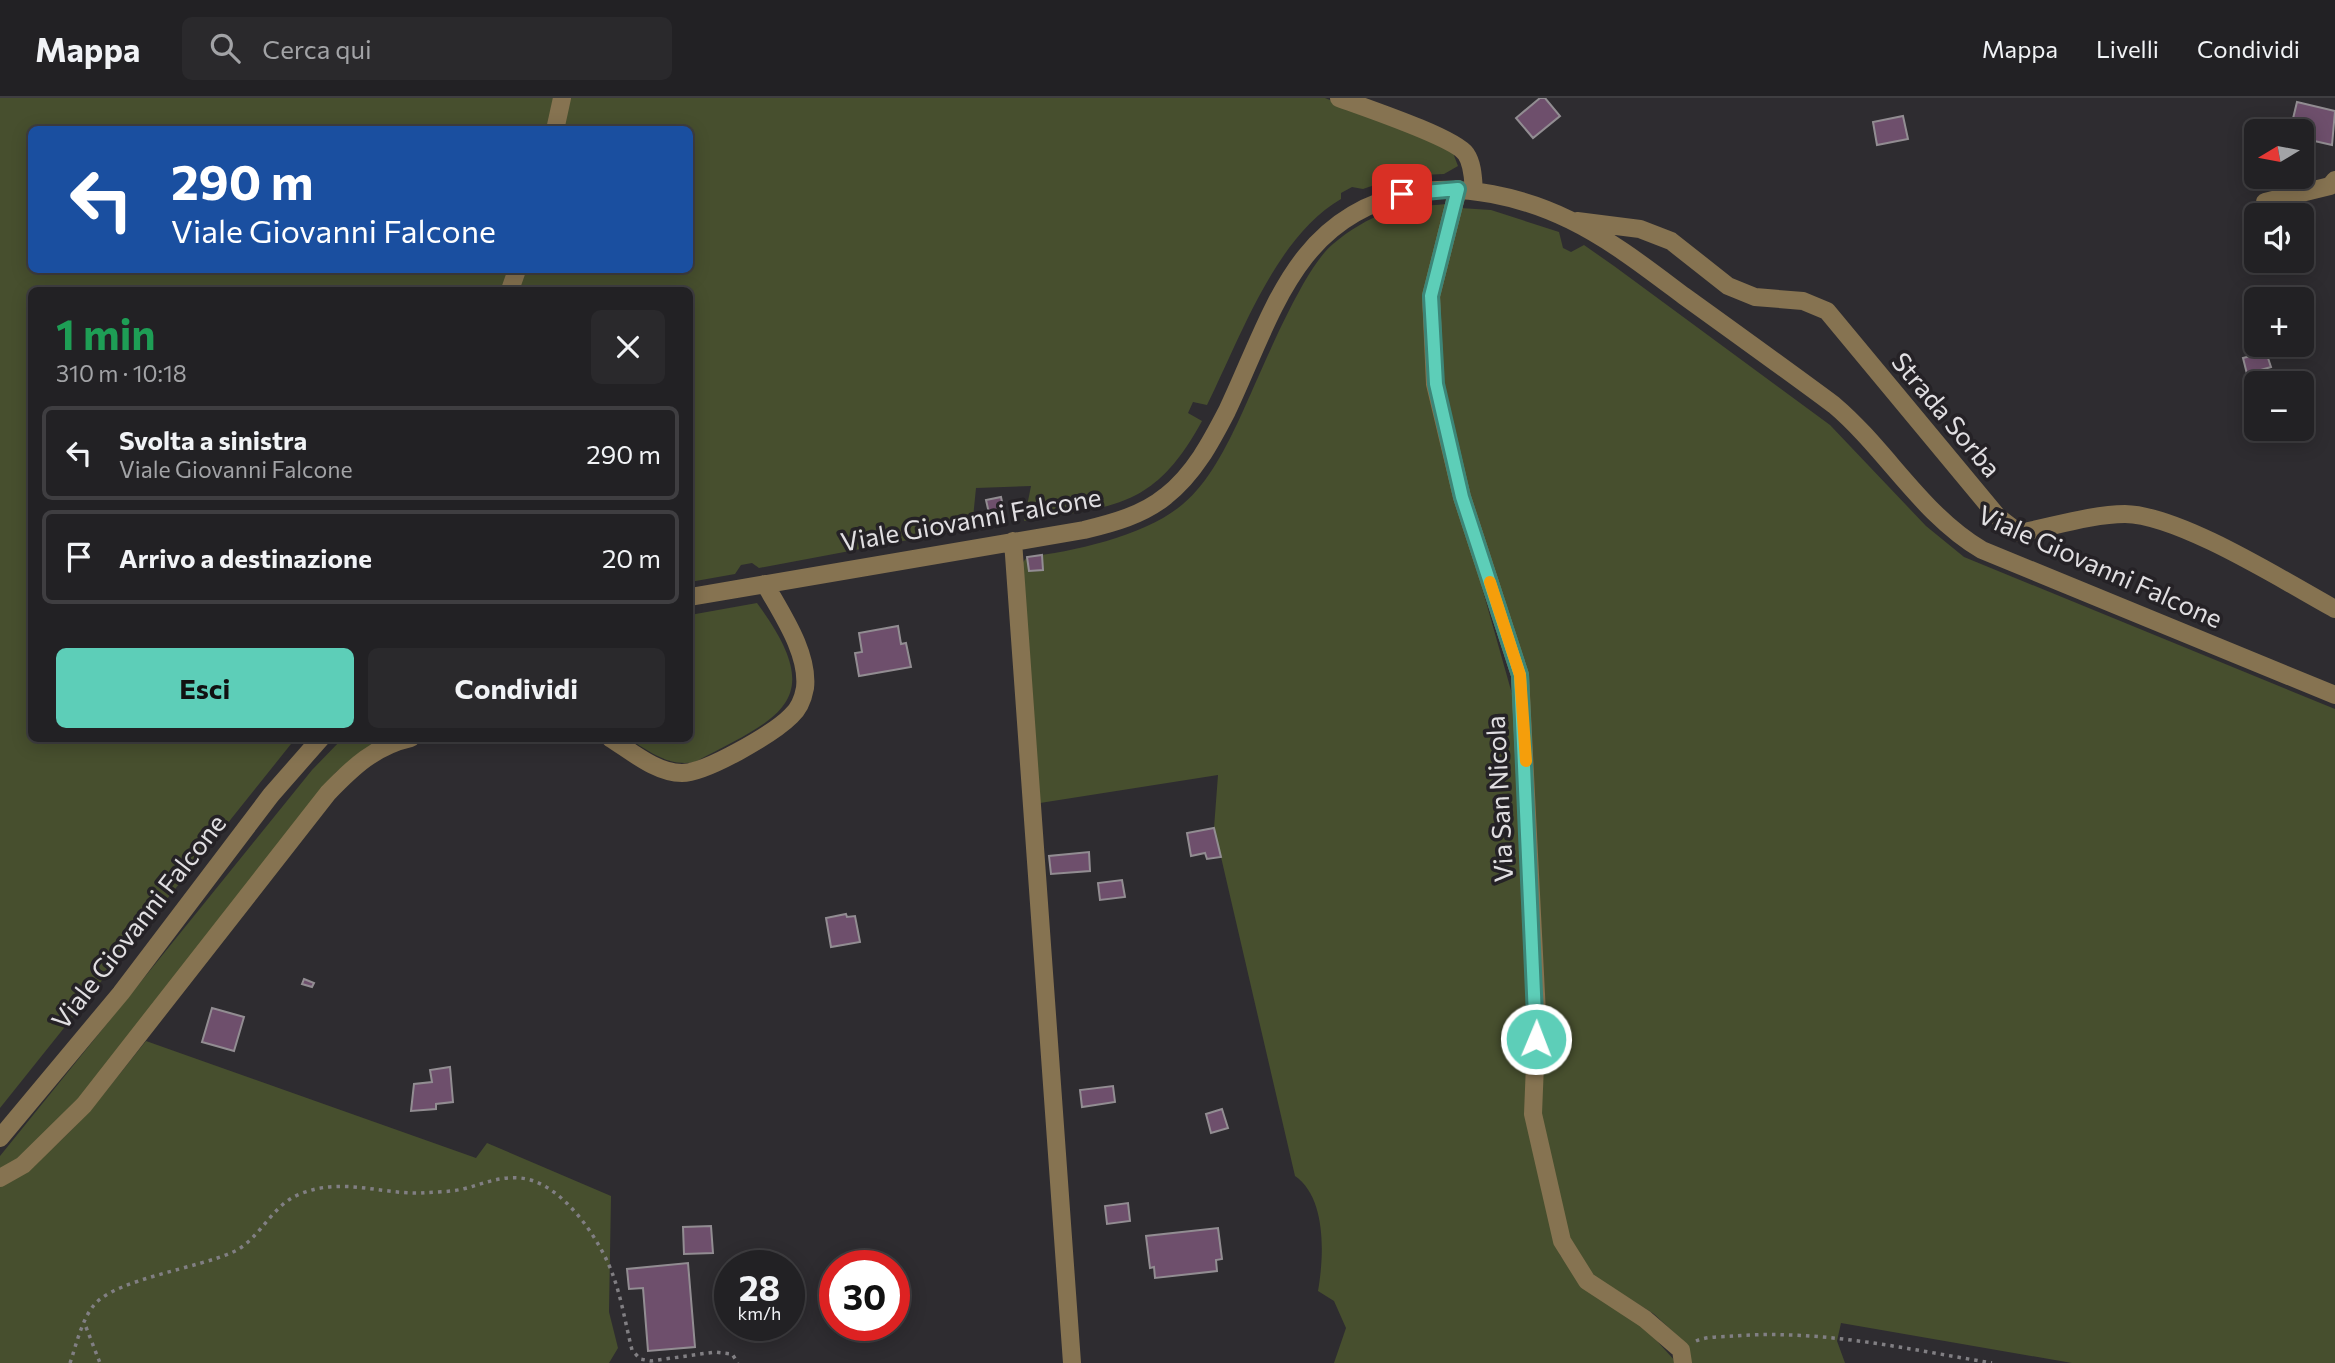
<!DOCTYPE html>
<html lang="it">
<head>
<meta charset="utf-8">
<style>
  body { margin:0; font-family:Commissioner,sans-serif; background:#2a292c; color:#f1f3f6; height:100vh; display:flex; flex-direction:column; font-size:26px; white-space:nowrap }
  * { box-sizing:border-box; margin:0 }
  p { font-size:23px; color:#a2a3a6 }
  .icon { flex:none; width:38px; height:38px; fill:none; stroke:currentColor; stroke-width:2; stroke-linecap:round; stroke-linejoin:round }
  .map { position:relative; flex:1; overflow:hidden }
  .side { position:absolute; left:28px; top:189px; width:665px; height:455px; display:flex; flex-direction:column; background:#222124; border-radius:10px; box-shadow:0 4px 18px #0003,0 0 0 2px #3f3e41 }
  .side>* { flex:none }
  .guide { position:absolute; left:28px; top:28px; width:665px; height:147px; border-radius:10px; box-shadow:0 4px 18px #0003,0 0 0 2px #3f3e41; background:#1a4fa0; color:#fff; overflow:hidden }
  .needle { width:46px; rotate:260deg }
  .tools { position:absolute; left:2244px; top:21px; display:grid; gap:14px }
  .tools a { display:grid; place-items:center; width:70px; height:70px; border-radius:10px; background:#222124; box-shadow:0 4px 18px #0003,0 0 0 2px #3f3e41; font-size:35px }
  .speed { position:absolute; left:714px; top:1152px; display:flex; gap:14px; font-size:35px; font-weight:700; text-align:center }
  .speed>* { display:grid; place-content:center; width:91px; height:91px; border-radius:50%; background:#222124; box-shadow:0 4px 18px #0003,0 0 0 2px #3f3e41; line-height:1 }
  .speed small { font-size:18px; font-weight:400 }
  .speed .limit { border:10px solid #d22; background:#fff; color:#111 }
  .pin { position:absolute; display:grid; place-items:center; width:60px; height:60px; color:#fff; margin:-30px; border-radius:14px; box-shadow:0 4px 10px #0006 }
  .me { position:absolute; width:77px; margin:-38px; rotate:1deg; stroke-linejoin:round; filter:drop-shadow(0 0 5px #0008) }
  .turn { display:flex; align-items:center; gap:24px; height:147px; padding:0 28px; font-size:32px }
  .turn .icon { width:91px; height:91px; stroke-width:2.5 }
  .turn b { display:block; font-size:49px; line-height:60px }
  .round { display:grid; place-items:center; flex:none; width:74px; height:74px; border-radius:10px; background:#2a292c }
  .overview { display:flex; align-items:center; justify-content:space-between; height:119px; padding:0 28px }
  h1 { font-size:42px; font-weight:700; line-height:52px; color:#1e9e55 }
  .button { display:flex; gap:14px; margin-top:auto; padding:14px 28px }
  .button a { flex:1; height:80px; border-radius:10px; background:#5dceb8; color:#111; font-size:28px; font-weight:700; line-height:80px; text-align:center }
  .button a+a { background:#2a292c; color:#f1f3f6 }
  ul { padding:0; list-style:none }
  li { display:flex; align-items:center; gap:21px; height:94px; margin:0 14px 10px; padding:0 14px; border:4px solid #3f3e41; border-radius:10px }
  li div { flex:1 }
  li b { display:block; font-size:26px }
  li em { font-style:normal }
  header { display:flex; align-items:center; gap:42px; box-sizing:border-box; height:98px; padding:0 35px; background:#222124; border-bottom:2px solid #3f3e41 }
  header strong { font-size:33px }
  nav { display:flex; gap:38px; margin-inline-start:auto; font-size:24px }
  .search { width:490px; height:63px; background:#2a292c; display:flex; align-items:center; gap:18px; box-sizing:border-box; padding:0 24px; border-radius:10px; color:#a2a3a6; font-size:26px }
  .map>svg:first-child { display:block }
  .green { fill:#474f2e; fill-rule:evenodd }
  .building { fill:#6e4f6c; stroke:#928d92; stroke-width:2 }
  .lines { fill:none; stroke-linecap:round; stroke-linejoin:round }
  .path { stroke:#817f83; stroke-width:3.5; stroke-dasharray:3.5 5; stroke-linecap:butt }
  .minor { stroke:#867351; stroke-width:18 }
  .route-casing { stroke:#3c8678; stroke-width:18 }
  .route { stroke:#5dceb8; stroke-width:12 }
  .slow { stroke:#f59e0b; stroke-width:12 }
  .labels { text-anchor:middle; stroke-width:7; stroke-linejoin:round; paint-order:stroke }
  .street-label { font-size:26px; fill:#e1dfe2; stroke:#252226 }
</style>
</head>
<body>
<header>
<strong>Mappa</strong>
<div class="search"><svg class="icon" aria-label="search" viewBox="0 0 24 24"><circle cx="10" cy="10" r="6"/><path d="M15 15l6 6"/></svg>Cerca qui</div>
<nav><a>Mappa</a><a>Livelli</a><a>Condividi</a></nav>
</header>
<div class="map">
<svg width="2335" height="1265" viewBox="0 0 2335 1265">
  <rect width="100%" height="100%" fill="#2e2c30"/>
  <path class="green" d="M0 0H1325L1442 47 1453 55 1458 68 1444 76 1401 78 1363 91 1352 89 1341 95V101C1275 139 1240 241 1207 307L1193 304 1188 315 1202 323C1154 411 1115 408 1024 423L1031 388 976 390 972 430 759 470 752 465 741 467 735 476 690 484V192H32V640L295 641 0 1010ZM32 32H690V172H32Z
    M1446 106 1425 201 1457 401 1516 610 1529 896 1526 1018 1560 1157 1587 1190 1646 1231 1677 1265H1334L1346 1230 1334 1203 1318 1193C1324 1159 1327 1100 1295 1078L1221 759 1214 730 1218 677 1040 705 1021 467 1027 459C1072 454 1142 438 1178 410 1206 389 1223 355 1238 324 1258 282 1301 172 1333 146 1348 133 1369 120 1388 114 1406 108 1427 108 1446 106Z
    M1460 110 1491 112 1559 134 1563 150 1571 154 1584 147 1614 168 1830 327 1926 428 1964 459 2335 611V1265H2072L1841 1225 1837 1243 1845 1265H1692L1682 1242 1654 1216 1592 1177 1565 1136 1538 1019 1524 575 1468 400 1441 286 1438 202Z
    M757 505C830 604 780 619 695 664 668 669 651 654 629 641L690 640V517Z
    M342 641H382L336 674 78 1005 47 1039 0 1074V1058L312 672Z
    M146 943 476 1060 487 1045 611 1098 609 1214 618 1250 609 1265H0V1087C62 1055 103 996 146 943Z"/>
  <path class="building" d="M1540 0H1545L1560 18 1533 40 1516 20Z
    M2297 4 2335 13 2332 47 2301 40V33H2290Z
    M1903 18 1908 41 1877 47 1873 24Z
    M2265 79H2288L2286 87 2265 82Z
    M2266 254 2271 269 2247 276 2243 260Z
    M1001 399 1006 422 991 424 986 402Z
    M1042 457 1043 472 1029 473 1027 459Z
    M898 528 901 546 906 545 911 569 859 578 855 555 862 554 859 535Z
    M1214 730 1221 759 1207 761 1205 755 1191 758 1187 735Z
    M1089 754 1090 773 1051 776 1049 758Z
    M1122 782 1125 799 1100 802 1098 785Z
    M846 816 847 819 855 818 860 844 831 849 826 820Z
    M304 881 314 885 312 889 302 886Z
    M212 910 244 919 234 953 202 944Z
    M450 969 453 1004 436 1006V1011L411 1013 414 986 432 984 430 972Z
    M1113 988 1115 1004 1082 1009 1080 992Z
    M1222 1011 1228 1030 1211 1035 1206 1016Z
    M1128 1105 1130 1123 1107 1126 1105 1108Z
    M711 1128 713 1155 684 1156 683 1129Z
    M1218 1130 1222 1161 1216 1162 1217 1173 1155 1180 1154 1169 1150 1170 1146 1138Z
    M688 1165 695 1249 648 1253 643 1190 629 1191 627 1171Z"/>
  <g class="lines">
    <path class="path" d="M86 1229 100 1265
      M1696 1243C1707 1238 1722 1239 1734 1238 1820 1231 1907 1251 1992 1265
      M70 1265C76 1248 82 1220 95 1206 117 1181 198 1170 233 1154 260 1142 271 1107 300 1096 341 1079 379 1096 421 1095 434 1094 450 1094 463 1091 483 1086 499 1078 520 1080 562 1083 602 1144 614 1180 622 1203 626 1228 632 1252L640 1261 651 1263 715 1254 732 1256 738 1265"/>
    <path class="minor" d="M1339 0C1363 9 1454 39 1466 56 1473 66 1473 81 1474 93
      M555 32 562 0
      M1458 91 1431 198 1435 286 1462 399 1520 577 1537 916 1533 1016 1562 1143 1587 1183 1645 1221 1681 1252 1683 1265
      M2265 104 2330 88 2335 82
      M1577 123 1640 131 1671 143 1728 188 1755 199 1803 203 1827 213 1998 419 2019 435C2051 429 2093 416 2125 416 2180 417 2284 483 2335 511
      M510 192 517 172
      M1013 443 1072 1265
      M690 499 1084 432C1113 425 1143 417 1166 398 1194 376 1211 344 1227 313 1272 218 1295 117 1411 95 1463 85 1523 99 1570 122 1611 142 1648 171 1684 198 1734 234 1784 270 1834 307 1886 351 1922 417 1982 452L2335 597
      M610 640C631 653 656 675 682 675 706 675 773 636 791 618 799 611 803 601 805 590 809 555 781 515 765 486
      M0 1040 121 895 271 697 321 640
      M0 1080 23 1067 84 1007 328 695C353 669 375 648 411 640"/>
  </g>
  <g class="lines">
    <g class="route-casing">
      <path id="route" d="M1402 96 1458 91 1431 198 1436 286 1462 399 1520 577 1536 941"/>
    </g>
    <use href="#route" class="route"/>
    <path class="slow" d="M1490 484 1520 577 1526 663"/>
  </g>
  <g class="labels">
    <g class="street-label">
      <text transform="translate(1946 317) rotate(50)" y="9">Strada Sorba</text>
      <text transform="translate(971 422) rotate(-10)" y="9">Viale Giovanni Falcone</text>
      <text transform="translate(2100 469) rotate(24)" y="9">Viale Giovanni Falcone</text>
      <text transform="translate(1500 701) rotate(-93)" y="9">Via San Nicola</text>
      <text transform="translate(139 824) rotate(-52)" y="9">Viale Giovanni Falcone</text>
    </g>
  </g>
</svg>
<div class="tools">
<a><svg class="needle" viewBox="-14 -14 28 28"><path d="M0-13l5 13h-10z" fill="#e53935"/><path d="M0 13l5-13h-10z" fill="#a2a3a6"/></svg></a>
<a><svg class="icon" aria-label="sound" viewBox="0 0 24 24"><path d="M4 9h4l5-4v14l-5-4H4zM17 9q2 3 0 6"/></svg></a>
<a>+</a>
<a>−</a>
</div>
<div class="speed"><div>28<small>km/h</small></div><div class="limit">30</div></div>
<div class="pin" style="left:1402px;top:96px;background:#d93025"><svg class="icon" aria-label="arrive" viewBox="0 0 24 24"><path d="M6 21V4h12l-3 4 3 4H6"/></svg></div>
<svg class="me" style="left:1536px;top:941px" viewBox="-20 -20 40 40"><circle r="17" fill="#5dceb8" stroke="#fff" stroke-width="3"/><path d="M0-11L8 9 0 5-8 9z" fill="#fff"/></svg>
<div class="guide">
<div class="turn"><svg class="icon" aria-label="left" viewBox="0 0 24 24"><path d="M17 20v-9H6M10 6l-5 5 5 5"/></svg><div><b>290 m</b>Viale Giovanni Falcone</div></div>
</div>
<section class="side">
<div class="overview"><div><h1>1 min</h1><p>310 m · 10:18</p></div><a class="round"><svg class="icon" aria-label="close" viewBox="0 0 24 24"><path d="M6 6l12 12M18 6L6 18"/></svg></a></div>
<ul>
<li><svg class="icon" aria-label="left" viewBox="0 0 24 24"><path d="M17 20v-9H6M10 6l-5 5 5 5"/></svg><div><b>Svolta a sinistra</b><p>Viale Giovanni Falcone</p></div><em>290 m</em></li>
<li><svg class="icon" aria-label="arrive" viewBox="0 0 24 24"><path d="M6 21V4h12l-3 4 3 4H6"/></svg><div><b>Arrivo a destinazione</b></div><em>20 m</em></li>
</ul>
<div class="button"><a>Esci</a><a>Condividi</a></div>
</section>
</div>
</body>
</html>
